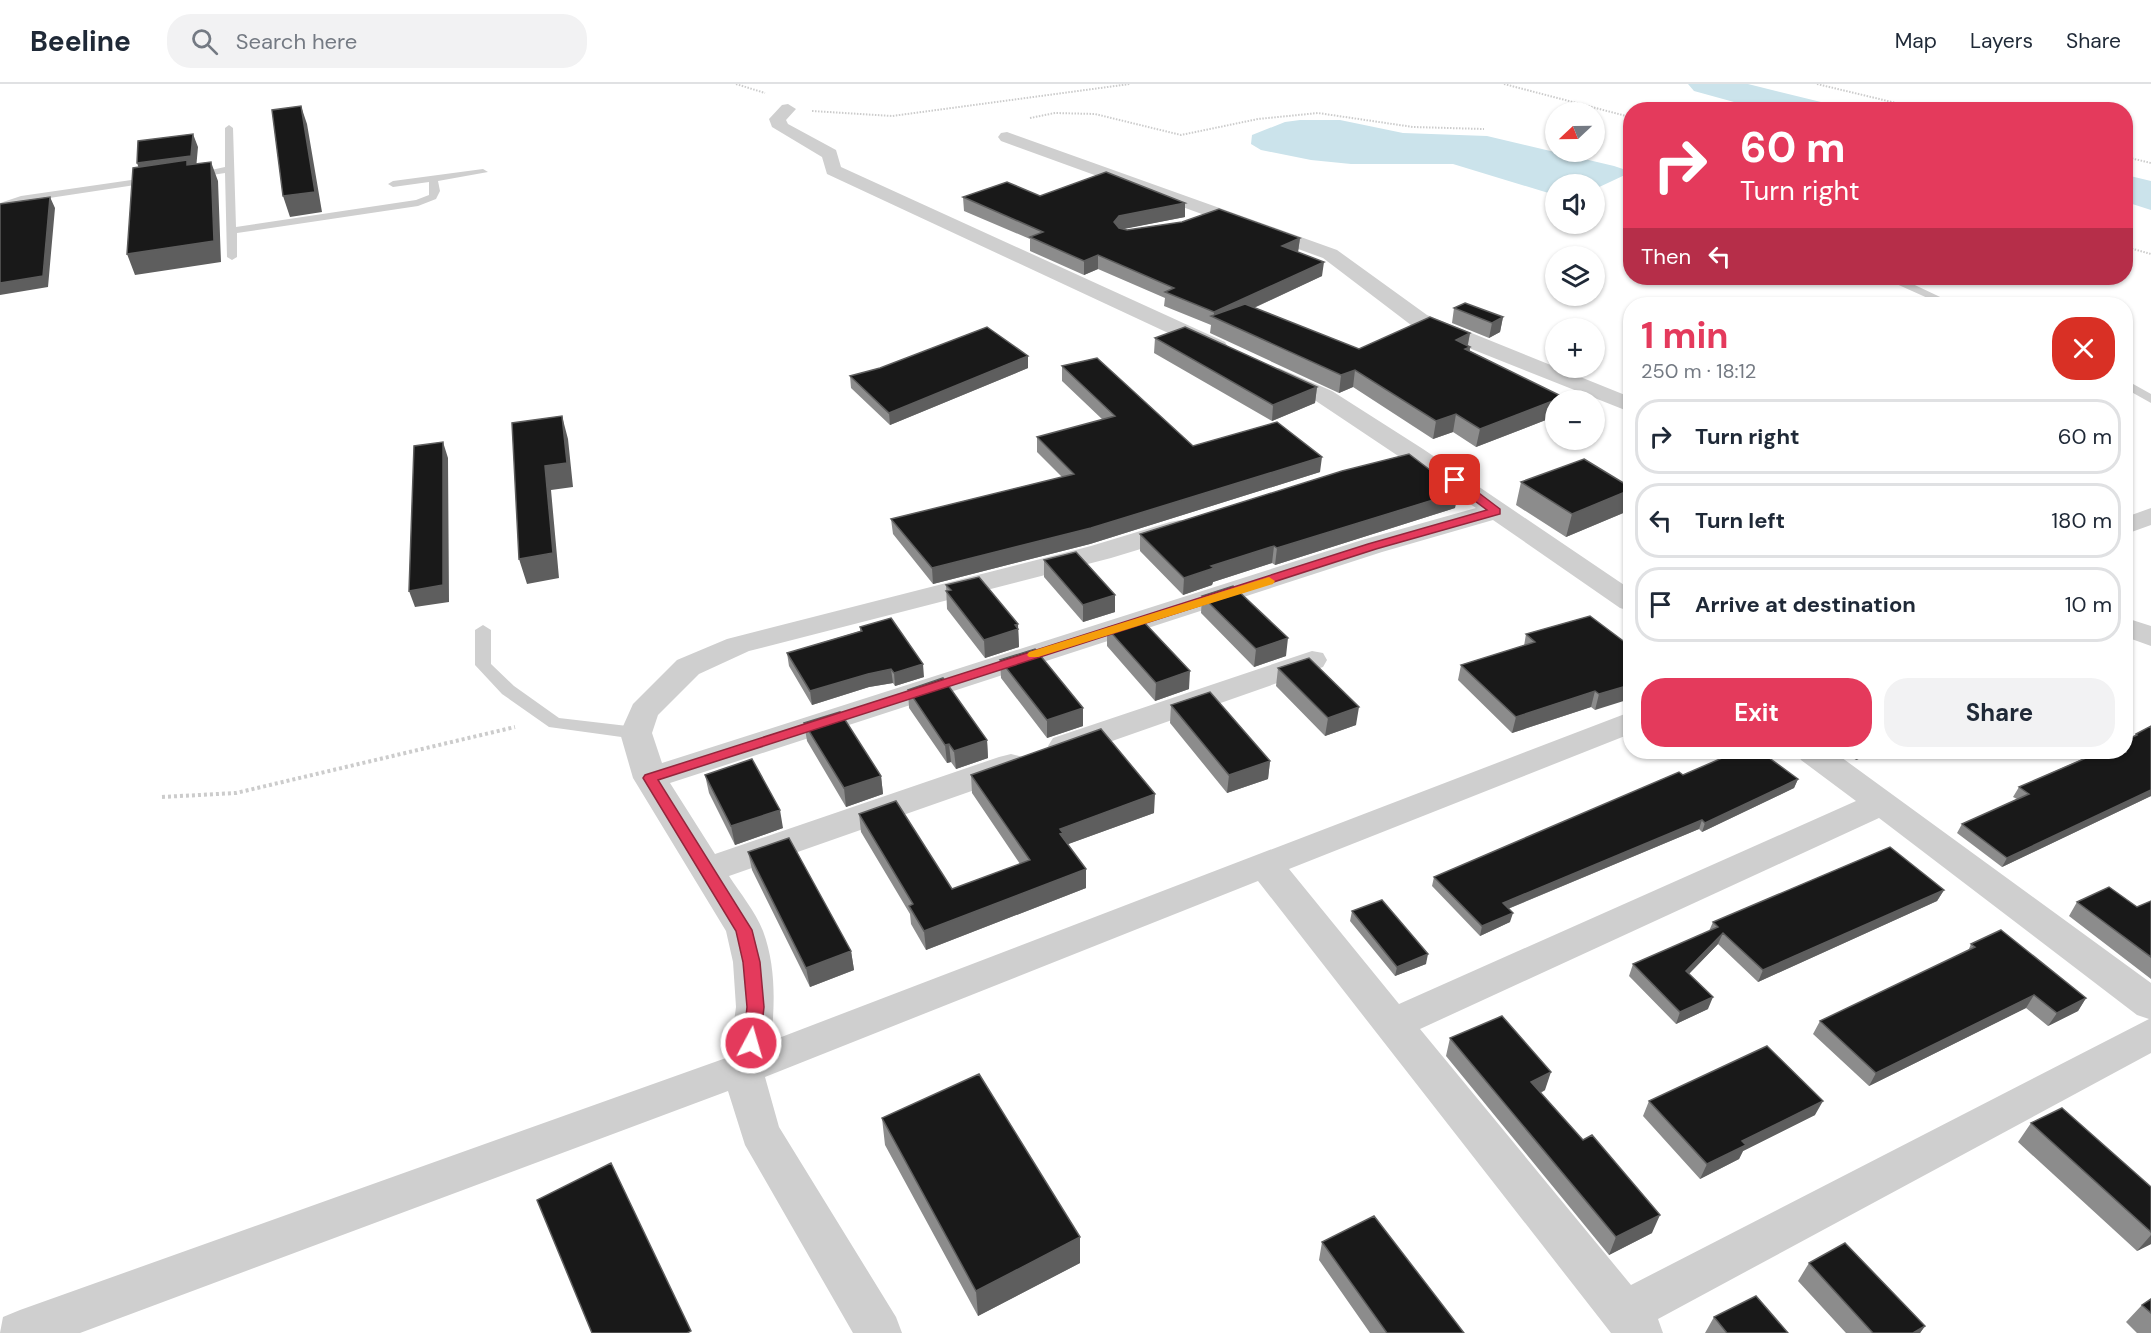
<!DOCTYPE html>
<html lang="en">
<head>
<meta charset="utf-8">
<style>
  body { margin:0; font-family:"DM Sans",sans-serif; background:#f2f2f3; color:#1f2937; height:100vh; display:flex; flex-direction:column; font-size:22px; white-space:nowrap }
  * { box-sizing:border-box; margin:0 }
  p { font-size:20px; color:#747a83 }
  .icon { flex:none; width:33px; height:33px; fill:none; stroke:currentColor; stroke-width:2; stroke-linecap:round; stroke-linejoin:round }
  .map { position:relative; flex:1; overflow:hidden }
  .side { position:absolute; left:1623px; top:213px; width:510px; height:462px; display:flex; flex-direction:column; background:#fff; border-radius:24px; box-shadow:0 2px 4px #0004 }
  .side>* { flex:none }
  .top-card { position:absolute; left:1623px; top:18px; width:510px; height:183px; border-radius:24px; box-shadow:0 2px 4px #0004; background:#e43a5c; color:#fff; overflow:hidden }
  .needle { width:39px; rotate:248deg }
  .tools { position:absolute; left:1545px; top:18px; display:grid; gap:12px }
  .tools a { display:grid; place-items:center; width:60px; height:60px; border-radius:50%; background:#fff; box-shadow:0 2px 4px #0004; font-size:30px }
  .pin { position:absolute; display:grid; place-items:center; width:51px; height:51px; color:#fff; margin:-26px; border-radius:12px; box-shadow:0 3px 9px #0006 }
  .me { position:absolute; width:66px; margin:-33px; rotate:6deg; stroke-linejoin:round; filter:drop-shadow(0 0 4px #0008) }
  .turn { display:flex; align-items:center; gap:21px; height:126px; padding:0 18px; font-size:27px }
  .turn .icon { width:78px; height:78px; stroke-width:2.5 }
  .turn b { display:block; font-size:42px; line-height:51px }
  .then { display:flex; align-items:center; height:57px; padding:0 18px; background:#0003; gap:12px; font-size:22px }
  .round { display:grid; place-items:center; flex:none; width:63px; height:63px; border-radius:24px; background:#f2f2f3 }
  .overview { display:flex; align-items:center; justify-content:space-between; height:102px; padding:0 18px }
  h1 { font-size:36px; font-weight:700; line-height:45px; color:#e43a5c }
  .cta { display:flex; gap:12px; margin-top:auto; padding:12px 18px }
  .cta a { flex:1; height:69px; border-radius:24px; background:#e43a5c; color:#fff; font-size:24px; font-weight:700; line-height:69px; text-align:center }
  .cta a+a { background:#f2f2f3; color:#1f2937 }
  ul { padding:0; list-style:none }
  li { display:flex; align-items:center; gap:18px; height:75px; margin:0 12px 9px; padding:0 6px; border:3px solid #e0e1e3; border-radius:24px }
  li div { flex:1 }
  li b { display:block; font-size:22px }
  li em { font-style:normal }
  header { display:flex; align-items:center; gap:36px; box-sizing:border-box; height:84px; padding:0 30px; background:#fff; border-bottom:2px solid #e0e1e3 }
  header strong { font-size:28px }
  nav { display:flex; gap:33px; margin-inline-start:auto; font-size:21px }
  .search { width:420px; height:54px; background:#f2f2f3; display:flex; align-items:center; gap:15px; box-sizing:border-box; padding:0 21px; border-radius:24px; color:#747a83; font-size:22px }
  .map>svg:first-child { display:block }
  .water { fill:#cbe3eb }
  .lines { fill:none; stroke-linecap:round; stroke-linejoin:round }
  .river { fill:#cbe3eb; fill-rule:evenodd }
  .path-far1 { stroke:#ccc; stroke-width:2; stroke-dasharray:1.5 1.5; stroke-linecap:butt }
  .path { stroke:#ccc; stroke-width:4; stroke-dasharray:3 3; stroke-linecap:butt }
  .lane { fill:#cfcfcf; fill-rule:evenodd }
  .street { fill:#cfcfcf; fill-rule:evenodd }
  .wall { fill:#8c8c8c }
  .shaded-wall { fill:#5e5e5e }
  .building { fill:#191919; stroke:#5e5e5e; stroke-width:1.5 }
  .route { fill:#e43a5c; stroke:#94263c; stroke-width:1.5 }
  .slow { fill:#f59e0b }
</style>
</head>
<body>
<header>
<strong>Beeline</strong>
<div class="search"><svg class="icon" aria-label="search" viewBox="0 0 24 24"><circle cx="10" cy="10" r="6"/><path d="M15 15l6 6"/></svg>Search here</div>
<nav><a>Map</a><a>Layers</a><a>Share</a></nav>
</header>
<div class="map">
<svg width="2151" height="1249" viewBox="0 0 2151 1249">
  <rect width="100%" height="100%" fill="#fff"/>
  <path class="water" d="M1689 0H1731L1792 25H1755Z
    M1300 36H1340L1403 49 1487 52 1614 82 1623 85 1627 90 1595 105 1594 100H1556L1555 111 1453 80H1351L1311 76 1261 66 1251 60 1252 51 1285 38Z
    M2126 103 2151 111V126L2126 118Z"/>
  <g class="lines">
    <path class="river" d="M1688 0H1748L1821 18 1826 26H1763L1694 7Z
      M2126 91 2151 97V121L2126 115Z"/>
    <path class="path-far1" d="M736 0 765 9
      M1504 0 1630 33
      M1817 0 1925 26
      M812 27 892 32 1130 0
      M1030 34 1055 29 1095 30 1181 51 1258 35 1318 29 1413 43 1484 45
      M2126 73 2151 79
      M2126 163 2151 170"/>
    <path class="path" d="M162 713 236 709 515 643"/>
    <path class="lane" d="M229 41 233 44 236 143 416 116 429 111V98L393 103 388 100 393 97 483 85 488 88 438 97 440 107 436 115 418 122 237 149V173L232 176 227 173 225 89 193 94 188 91 225 83V44Z
      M152 93 157 96 155 98 23 118 0 125V119L21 112Z
      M1893 194H1900L1955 220H1941L1892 198Z
      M2126 296 2151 310V319L2126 305Z
      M483 541 491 546V580L514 602 559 634 636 643 642 645 644 649 642 653 636 655 549 643 502 610 475 581V546Z"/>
    <path class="street" d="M788 20 796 25 786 36 788 40 836 66 841 83 1225 258 1228 263 1225 268H1209L827 90 822 73 772 43 769 35 782 21Z
      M1007 48 1337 166 1427 231 1630 313V328L1411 241 1323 174 1001 57 998 53 1001 49Z
      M1279 284 1332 307 1423 365 1630 505V527L1620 524 1493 436 1382 468 670 699 715 770 999 673 1011 670 1023 673 1027 681 1023 689 729 792C740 809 755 827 763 847 776 882 775 920 771 957L1630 628V650L1289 785 1399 920 1856 717 1801 676 1797 668H1834L2151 899V969L1658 1235 1663 1249H1611L1258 797 765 993 779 1043 896 1233 902 1249H853L745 1061 728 1007 80 1249H0L3 1233 20 1226 726 974 731 959 736 923 733 878 726 847 633 694 620 649 633 620 677 576 727 555 1091 462 1170 438 1180 436 1190 438 1194 444 1190 450 1111 474 749 567 699 590 658 631 652 649 662 679 1362 456 1476 424 1316 317 1271 296 1267 291 1271 286ZM1879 734 2137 931 2149 935 1631 1201 1420 945Z
      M2151 424V441L2126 450V433Z
      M2126 534 2151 542V562L2126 553Z
      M1312 567 1323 569 1327 576 1323 583 1075 670 1064 673 1053 670 1048 662 1053 654Z"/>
  </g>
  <path class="wall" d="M1040 112 1185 133 1122 145 1127 146 1300 154 1298 168 1322 192 1254 224 1359 265 1470 249 1468 261 1470 263V267L1563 313V316H1556V332L1476 363 1453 348 1433 355 1353 303 1339 309 1210 249 1211 241 1164 222 1165 214 1098 185 1084 191 1030 167V155L964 127 963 113Z
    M1454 224 1503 233 1500 248 1489 254 1452 239Z
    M1155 254 1317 303 1315 319 1272 337 1154 269Z
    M1062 282 1193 362 1320 388 1090 460 933 500 893 450 891 435 1062 393 1037 368V353L1103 336 1062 297Z
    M880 284H1028L890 341 851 304 850 292Z
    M1521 398 1628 427 1566 453 1516 421Z
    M1455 424 1275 481 1272 479 1213 498 1212 501 1183 511 1140 467V450Z
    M1044 476 1115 528 1083 538 1044 493Z
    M946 501 1018 545 1019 563 985 574 947 525Z
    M1202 512 1286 572 1254 583 1201 529Z
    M860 543 924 593 895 602 893 599 869 603 812 621 789 582 787 569 860 547Z
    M1107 544 1189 605 1155 617 1107 562Z
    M1526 550 1630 562 1595 626 1591 623 1512 649 1458 596 1461 581 1524 562Z
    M1000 576 1083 624V642L1047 654 1001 594Z
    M1278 584 1356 641 1325 652 1276 602Z
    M908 606 987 656 988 674 956 685 951 678 947 679 909 624Z
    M1171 621 1270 677 1268 695 1227 709 1170 639Z
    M804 639 881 692 883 710 846 723 807 657Z
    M2151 642V712L2002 783 1957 749 1962 740 2017 715 2013 713 2019 703 2134 652 2136 650Z
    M1844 668H1876L1856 676Z
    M705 691 783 744 735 761 709 709Z
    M971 691 1154 729 1068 760 1086 804 926 866 911 840 910 830 861 748 859 730 952 805 1020 780 972 709Z
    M1683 691 1798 695 1794 704 1702 748 1699 745 1508 825 1510 838 1480 852 1432 802 1434 793Z
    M748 768 851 867 854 886 810 903 752 786Z
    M1944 806 1937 817 1758 898 1718 860 1689 890 1708 925 1676 940 1629 892 1633 880 1709 847 1713 838Z
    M2151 817V895L2069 832 2077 818 2137 823Z
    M1352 827 1426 880 1395 892 1350 837Z
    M1971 860 2086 914 2078 927 2048 942 2026 924 1869 1002 1813 950 1820 937 1968 867Z
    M1450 954 1545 1006 1541 1009 1652 1149 1609 1171 1446 972Z
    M1649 1017 1815 1031 1743 1067 1739 1075 1700 1095 1643 1032Z
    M882 1034 1080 1179 978 1232 885 1061Z
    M2031 1039 2151 1103V1160L2137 1167 2018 1058Z
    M1322 1158 1464 1249H1370L1319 1176Z
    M1809 1179 1925 1242 1920 1249H1846L1798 1197Z
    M2151 1215V1249H2137L2126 1238 2142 1221Z
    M1714 1233 1788 1249H1705Z"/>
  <path class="shaded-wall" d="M301 22 307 40 322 128 290 133 283 112Z
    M193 50 198 63 196 85 142 93 137 79Z
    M211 78 218 97 221 178 135 191 127 170Z
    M50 113 55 124 48 203 0 211V199Z
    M1185 119V133L1119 146 1114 138 1119 132Z
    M1300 154 1298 168 1282 162Z
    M1098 171V185L1084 191V177Z
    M1324 178 1322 192 1223 238 1214 233V228Z
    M1503 233 1500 248 1489 254 1492 239Z
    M1470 249 1467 264 1470 263 1467 280 1456 256Z
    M1028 272V284L890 341 889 329Z
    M1355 286 1353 303 1339 309 1341 291Z
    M1317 303 1315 319 1272 337 1273 321Z
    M1563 313V316H1556V332L1476 363 1480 345Z
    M1456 330 1453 348 1433 355 1436 337Z
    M562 332 568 355 573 403 551 406 559 494 527 500 519 475 545 382Z
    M443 358 448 374 449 518 415 523 409 507Z
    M1322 373 1320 388 1090 460 933 500 932 484Z
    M1630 406V418L1628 427 1566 453 1572 430Z
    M1459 408 1455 424 1275 481 1277 464Z
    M1274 462 1272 479 1213 498 1212 501 1183 511 1184 494 1211 482Z
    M1115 511V528L1083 538V521Z
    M1018 540 1019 563 985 574 984 556Z
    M1288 554 1286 572 1254 583 1256 565Z
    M923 580 924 593 895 602 894 589Z
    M891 585 893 599 869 603 812 621 810 607 868 590Z
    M1190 587 1189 605 1155 617 1156 599Z
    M1630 601V615L1595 626 1599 610Z
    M1595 607 1591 623 1512 649 1516 633Z
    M1359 623 1356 641 1325 652 1328 634Z
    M1083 624V642L1047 654V636Z
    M987 656 988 674 956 685 954 667Z
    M949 660 951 678 947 679 945 661Z
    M1859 668H1876L1856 676Z
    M1270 677 1268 695 1227 709 1229 691Z
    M881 692 883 710 846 723 844 704Z
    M1798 695 1794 704 1702 748 1705 739Z
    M2151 706V712L2002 783 2007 774Z
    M1155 710 1154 729 1063 762V767L1060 745Z
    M780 726 783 744 735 761 731 742Z
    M1702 736 1699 745 1500 828 1503 819Z
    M1086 785V804L926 866 924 847Z
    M1944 806 1937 817 1758 898 1763 886Z
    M1513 829 1510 838 1480 852 1482 842Z
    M1723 849 1718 860 1681 898 1686 887Z
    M851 867 854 886 810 903 806 884Z
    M1428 870 1426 880 1395 892 1397 883Z
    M2034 911 2026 924 1869 1002 1876 989Z
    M1713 913 1708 925 1676 940 1680 928Z
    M2086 914 2078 927 2048 942 2057 929Z
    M1551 988 1545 1006 1525 1016 1531 998Z
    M1823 1017 1815 1031 1743 1067 1739 1075 1700 1095 1707 1080 1742 1057Z
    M1660 1131 1652 1149 1609 1171 1616 1153Z
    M2151 1151V1160L2137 1167Z
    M1080 1153V1179L978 1232 976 1207Z
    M1925 1242 1920 1249H1913Z"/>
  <path class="building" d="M301 22 315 108 283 112 272 26Z
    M193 50 191 72 137 79 138 57Z
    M187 76V81L211 78 214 157 127 170 133 84Z
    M1106 88 1185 119 1119 132 1114 138 1119 144 1127 146 1182 138 1219 125 1300 154 1282 162 1324 178 1214 228 1165 208 1174 204 1098 171 1084 177 1030 153 1043 148 963 113 1007 98 1040 112Z
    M50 113 43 192 0 199V120Z
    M1465 219 1503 233 1492 239 1454 224Z
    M1245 220 1359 265 1430 233 1470 249 1456 256 1470 263 1465 265 1563 313 1480 345 1456 330 1436 337 1355 286 1341 291 1211 232Z
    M987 243 1028 272 889 329 850 292 880 284Z
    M1185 243 1317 303 1273 321 1155 254Z
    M1097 274 1193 362 1277 338 1322 373 1091 444 932 484 891 435 1074 390 1037 353 1115 332 1062 282Z
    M562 332 567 379 545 382 553 469 519 475 512 339Z
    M443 358V501L409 507 414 362Z
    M1409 370 1459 408 1277 464 1274 462 1211 482 1214 484 1184 494 1140 450 1342 387Z
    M1584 375 1630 403V406L1572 430 1521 398Z
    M1076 468 1115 511 1083 521 1044 476Z
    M979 493 1018 540 1015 541 1018 545 984 556 946 507 951 506 946 501Z
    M1233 502 1288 554 1256 565 1202 512Z
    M1590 532 1630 562V601L1599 610 1595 607 1516 633 1461 581 1535 558 1526 550Z
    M891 534 923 580 894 589 891 585 868 590 810 607 787 569 862 547 860 543Z
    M1140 534 1190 587 1156 599 1107 544Z
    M1035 565 1083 624 1047 636 1000 576Z
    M1309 574 1359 623 1328 634 1278 584Z
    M943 594 987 656 954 667 949 660 945 661 908 606Z
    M1210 608 1270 677 1229 691 1171 621Z
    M840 628 881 692 844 704 804 639Z
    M2151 642V706L2007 774 1962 740 2029 710 2019 703 2100 668H2126V656L2137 651 2136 650Z
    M1101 645 1155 710 1060 745 1063 749 1060 750 1086 785 924 847 909 822 913 820 859 730 896 717 952 805 1030 776 971 691Z
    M1736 668H1761L1798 695 1705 739 1702 736 1503 819 1513 829 1482 842 1434 793 1679 688 1683 691Z
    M752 675 780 726 731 742 705 691Z
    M789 754 851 867 806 884 748 768Z
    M1890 763 1944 806 1763 886 1723 849 1686 887 1713 913 1680 928 1633 880 1718 843 1713 838Z
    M2109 803 2137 823 2151 817V873L2077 818Z
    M1382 816 1428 870 1397 883 1352 827Z
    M2001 846 2086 914 2057 929 2034 911 1876 989 1820 937 1975 863 1971 860Z
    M1502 932 1551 988 1531 998 1583 1056 1592 1051 1660 1131 1616 1153 1450 954Z
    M1767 962 1823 1017 1742 1057 1746 1061 1707 1080 1649 1017Z
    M979 990 1080 1153 976 1207 882 1034Z
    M2062 1024 2151 1103V1148L2031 1039Z
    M611 1079 691 1247 687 1249H592L537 1116Z
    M1374 1132 1464 1249H1387L1322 1158Z
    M1845 1159 1925 1242 1913 1249H1873L1809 1179Z
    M1756 1212 1788 1249H1727L1714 1233Z
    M2151 1215V1229L2142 1221Z"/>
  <path class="route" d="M1451 394H1459L1500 425V430L1376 465 658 696 752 846 760 878 764 923 760 959 757 964H745L743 959 747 923 743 878 736 847 643 694 645 691 1368 460 1487 426 1451 399Z"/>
  <path class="slow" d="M1269 493 1275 497 1273 500 1038 573H1029L1027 571 1029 568Z"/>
</svg>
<div class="tools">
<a><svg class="needle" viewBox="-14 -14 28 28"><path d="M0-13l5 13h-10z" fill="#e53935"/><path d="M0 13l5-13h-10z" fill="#747a83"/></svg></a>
<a><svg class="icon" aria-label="sound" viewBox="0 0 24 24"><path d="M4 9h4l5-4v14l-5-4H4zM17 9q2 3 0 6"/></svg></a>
<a><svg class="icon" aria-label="layers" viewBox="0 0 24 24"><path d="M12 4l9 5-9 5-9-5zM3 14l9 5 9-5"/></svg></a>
<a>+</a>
<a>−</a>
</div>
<div class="pin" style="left:1455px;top:396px;background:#d93025"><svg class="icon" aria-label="arrive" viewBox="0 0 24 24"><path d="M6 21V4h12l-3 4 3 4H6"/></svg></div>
<svg class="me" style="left:751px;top:959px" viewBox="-20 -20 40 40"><circle r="17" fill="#e43a5c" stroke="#fff" stroke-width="3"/><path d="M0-11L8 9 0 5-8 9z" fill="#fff"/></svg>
<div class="top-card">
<div class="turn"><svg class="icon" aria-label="right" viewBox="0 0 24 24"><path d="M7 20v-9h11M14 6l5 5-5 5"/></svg><div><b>60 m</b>Turn right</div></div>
<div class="then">Then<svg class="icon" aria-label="left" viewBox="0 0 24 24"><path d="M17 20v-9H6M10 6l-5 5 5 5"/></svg></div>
</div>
<section class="side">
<div class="overview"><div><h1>1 min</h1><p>250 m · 18:12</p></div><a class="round" style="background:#d93025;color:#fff"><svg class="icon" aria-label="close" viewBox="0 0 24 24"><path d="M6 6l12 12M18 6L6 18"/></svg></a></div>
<ul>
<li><svg class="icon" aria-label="right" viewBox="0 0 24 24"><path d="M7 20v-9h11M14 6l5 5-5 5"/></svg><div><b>Turn right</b></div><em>60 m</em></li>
<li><svg class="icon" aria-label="left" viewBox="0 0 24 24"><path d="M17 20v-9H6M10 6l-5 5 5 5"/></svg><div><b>Turn left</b></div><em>180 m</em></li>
<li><svg class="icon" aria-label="arrive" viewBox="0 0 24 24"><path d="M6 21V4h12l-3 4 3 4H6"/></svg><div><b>Arrive at destination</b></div><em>10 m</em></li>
</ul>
<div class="cta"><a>Exit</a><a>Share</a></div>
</section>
</div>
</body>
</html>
